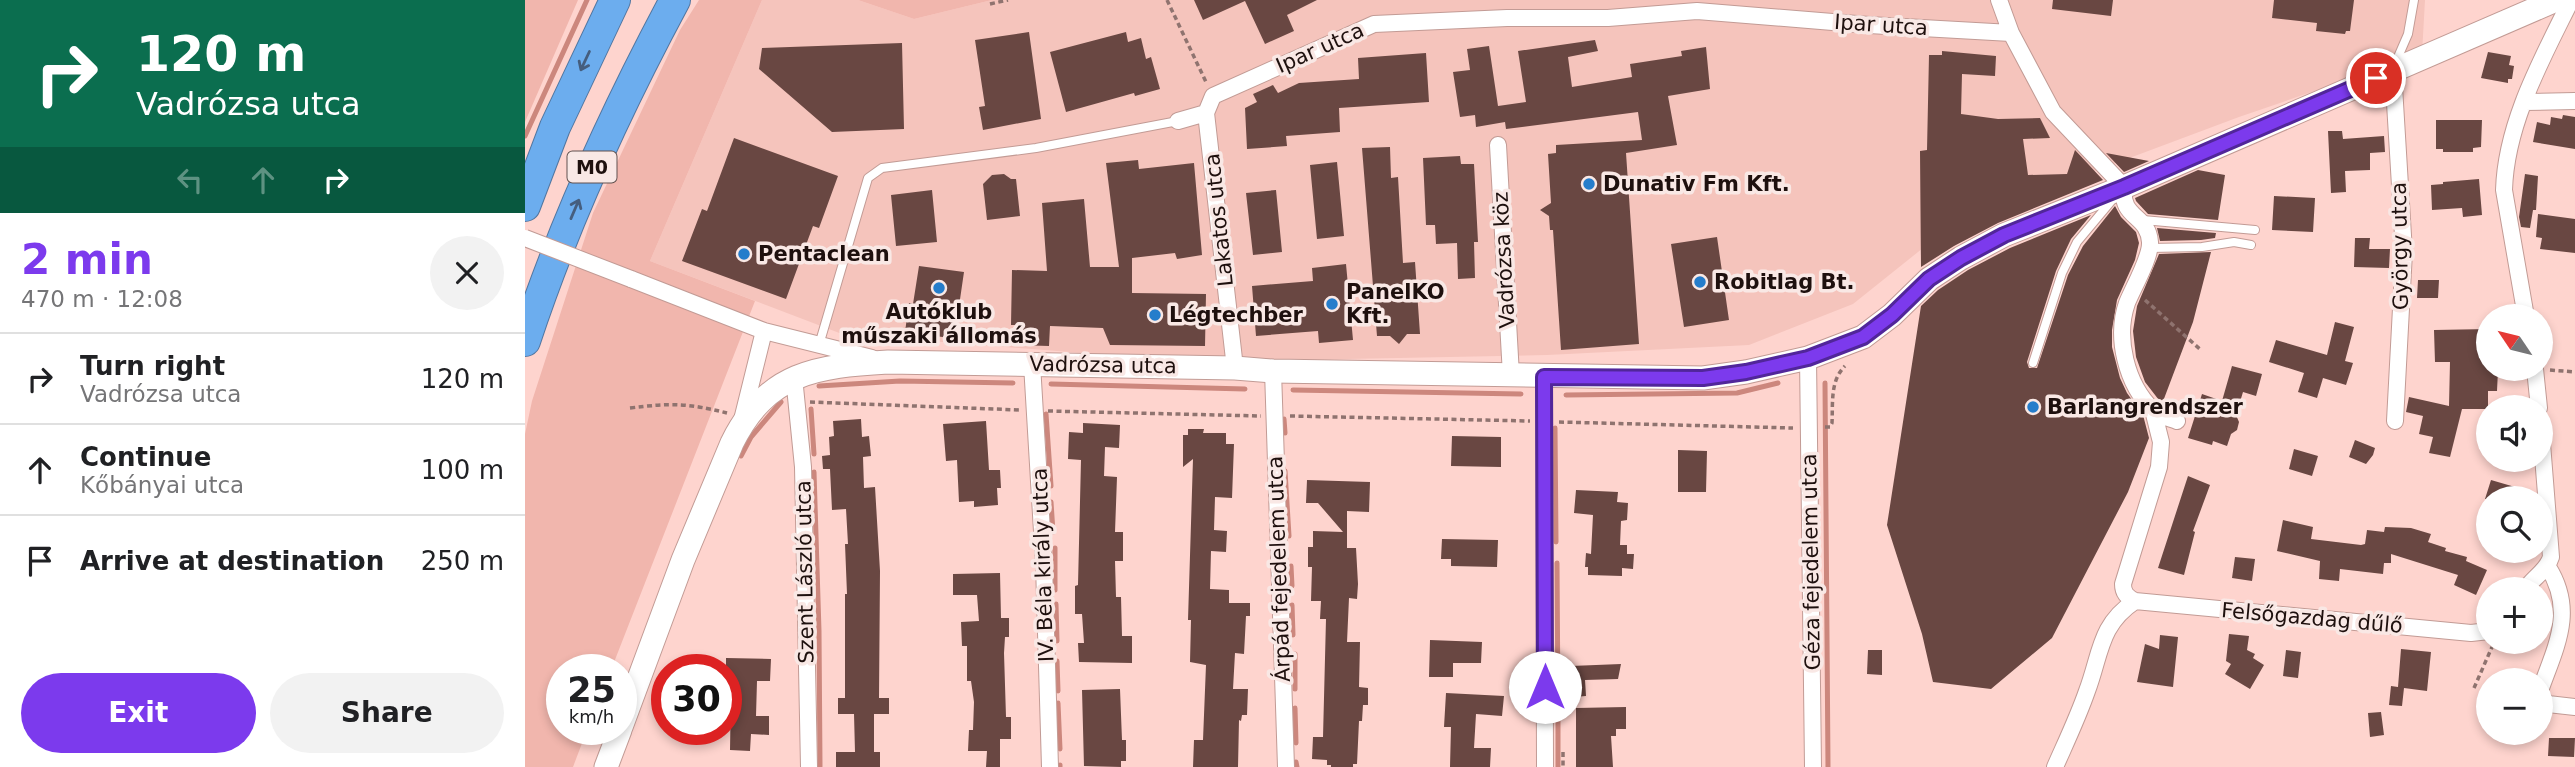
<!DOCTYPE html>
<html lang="en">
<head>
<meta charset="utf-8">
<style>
  body { margin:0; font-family:"DejaVu Sans",sans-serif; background:#f2f2f2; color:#202124; height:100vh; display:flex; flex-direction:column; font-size:26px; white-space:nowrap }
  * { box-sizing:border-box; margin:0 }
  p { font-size:23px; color:#757577 }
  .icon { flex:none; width:38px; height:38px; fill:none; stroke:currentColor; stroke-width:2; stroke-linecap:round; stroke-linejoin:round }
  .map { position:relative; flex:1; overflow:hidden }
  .panel { display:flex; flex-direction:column; background:#fff; width:525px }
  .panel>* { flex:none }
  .top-card { background:#0b6e4f; color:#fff; overflow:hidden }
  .needle { width:46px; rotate:305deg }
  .tools { position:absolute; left:1951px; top:304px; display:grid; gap:14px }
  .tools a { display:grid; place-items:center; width:77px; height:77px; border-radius:50%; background:#fff; box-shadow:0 4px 10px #0003; font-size:35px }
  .speed { position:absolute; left:21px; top:654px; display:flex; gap:14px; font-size:35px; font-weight:700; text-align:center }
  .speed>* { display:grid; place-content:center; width:91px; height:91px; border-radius:50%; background:#fff; box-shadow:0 4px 10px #0003; line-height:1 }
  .speed small { font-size:18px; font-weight:400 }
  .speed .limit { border:10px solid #d22; background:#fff; color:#111 }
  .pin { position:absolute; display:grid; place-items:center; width:60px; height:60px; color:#fff; margin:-30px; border:4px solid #fff; border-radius:50%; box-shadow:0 2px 7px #0007 }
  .me { position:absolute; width:77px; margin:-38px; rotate:0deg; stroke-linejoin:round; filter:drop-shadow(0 0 5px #0008) }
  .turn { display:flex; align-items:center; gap:24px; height:147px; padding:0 21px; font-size:32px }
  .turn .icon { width:91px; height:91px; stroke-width:2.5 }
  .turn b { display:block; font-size:49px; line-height:60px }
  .lanes { display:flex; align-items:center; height:66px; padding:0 21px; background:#0003; justify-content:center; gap:35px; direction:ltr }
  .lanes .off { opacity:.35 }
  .round { display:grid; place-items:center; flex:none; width:74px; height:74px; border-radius:37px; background:#f2f2f2 }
  .head { display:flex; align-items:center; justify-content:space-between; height:119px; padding:0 21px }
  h1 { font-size:42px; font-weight:600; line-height:52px; color:#7c3aed }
  .button { display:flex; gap:14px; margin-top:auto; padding:14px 21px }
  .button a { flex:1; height:80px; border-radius:42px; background:#7c3aed; color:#fff; font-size:28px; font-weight:600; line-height:80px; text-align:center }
  .button a+a { background:#f2f2f2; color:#202124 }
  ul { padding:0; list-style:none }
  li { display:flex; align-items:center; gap:21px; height:91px; padding:0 21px; border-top:2px solid #e0e0e0 }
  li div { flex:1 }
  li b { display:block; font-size:26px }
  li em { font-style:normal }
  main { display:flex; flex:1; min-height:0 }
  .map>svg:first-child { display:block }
  .built { fill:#f5c4bc }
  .green { fill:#f1b6ad }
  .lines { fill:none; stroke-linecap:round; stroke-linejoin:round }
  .stream { stroke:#cc877d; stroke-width:5 }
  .building { fill:#694742 }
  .lane-casing { stroke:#c29b95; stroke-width:10 }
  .street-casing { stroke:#c29b95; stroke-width:18 }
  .secondary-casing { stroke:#c29b95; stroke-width:25 }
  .highway-casing { stroke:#5176a0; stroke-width:32 }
  .path { stroke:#8f736f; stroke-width:3.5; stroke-dasharray:5 3.5; stroke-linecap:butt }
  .lane { stroke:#fff; stroke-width:8 }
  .street { stroke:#fff; stroke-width:16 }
  .secondary { stroke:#fff; stroke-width:23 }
  .highway { stroke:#6cadee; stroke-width:30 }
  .street-bridge-casing { stroke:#c29b95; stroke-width:18; stroke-linecap:butt }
  .street-bridge { stroke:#fff; stroke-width:16 }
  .oneway { stroke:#455e7e }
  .route-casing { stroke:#51269a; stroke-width:18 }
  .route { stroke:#7c3aed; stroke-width:12 }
  .poi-dot { fill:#257dcb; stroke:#f9e8e5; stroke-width:2.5 }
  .labels { text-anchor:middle; stroke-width:7; stroke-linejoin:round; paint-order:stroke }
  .shield { fill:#f9e8e5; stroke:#60514e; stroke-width:2 }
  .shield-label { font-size:19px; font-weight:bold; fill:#1e100e }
  .street-label { font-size:21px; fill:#1e100e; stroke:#f9e8e5 }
  .poi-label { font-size:21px; font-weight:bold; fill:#1e100e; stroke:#f9e8e5; text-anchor:start }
</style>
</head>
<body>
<main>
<section class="panel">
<div class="top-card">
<div class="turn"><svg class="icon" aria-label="right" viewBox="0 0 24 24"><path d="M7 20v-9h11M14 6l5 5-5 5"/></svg><div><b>120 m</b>Vadrózsa utca</div></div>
<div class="lanes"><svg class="icon off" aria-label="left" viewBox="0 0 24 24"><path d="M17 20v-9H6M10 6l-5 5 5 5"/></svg><svg class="icon off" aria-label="ahead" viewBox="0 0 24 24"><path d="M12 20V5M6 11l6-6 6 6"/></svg><svg class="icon" aria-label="right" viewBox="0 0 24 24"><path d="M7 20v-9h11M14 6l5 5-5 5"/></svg></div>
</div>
<div class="head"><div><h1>2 min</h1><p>470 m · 12:08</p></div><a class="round"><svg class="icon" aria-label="close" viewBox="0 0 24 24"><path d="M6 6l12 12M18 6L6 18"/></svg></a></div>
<ul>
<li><svg class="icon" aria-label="right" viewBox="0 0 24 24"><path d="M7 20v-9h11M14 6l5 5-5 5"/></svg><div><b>Turn right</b><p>Vadrózsa utca</p></div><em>120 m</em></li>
<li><svg class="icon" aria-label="ahead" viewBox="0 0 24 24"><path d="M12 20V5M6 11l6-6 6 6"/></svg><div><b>Continue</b><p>Kőbányai utca</p></div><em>100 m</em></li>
<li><svg class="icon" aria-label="arrive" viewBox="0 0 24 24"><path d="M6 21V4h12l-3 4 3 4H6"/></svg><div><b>Arrive at destination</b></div><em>250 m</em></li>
</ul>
<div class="button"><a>Exit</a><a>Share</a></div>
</section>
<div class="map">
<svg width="2050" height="767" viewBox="0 0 2050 767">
  <rect width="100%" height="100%" fill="#fed4ce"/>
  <path class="built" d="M237 0H333L389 19 467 0H1900L1897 54 1714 117 1428 224 1328 304 1224 345 1022 355 672 362 317 334 125 261Z"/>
  <path class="green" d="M0 0H53L0 122Z
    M174 0H237L125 261 230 301 86 670H37V730H62L48 767H0V434L7 401 68 213 155 30Z
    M333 0H467L389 19Z"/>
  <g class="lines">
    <path class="stream" d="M0 136 62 0
      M1300 383 1303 767
      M526 384 720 389
      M294 386 375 381 488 383
      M768 390 996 394
      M1041 395 1212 393 1253 383
      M286 409 289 454
      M521 414 526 486
      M759 419 760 433
      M1030 428 1031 542
      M216 456 226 437 256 402
      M760 471 764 536
      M289 472 294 631 295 766
      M526 502 528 532
      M530 548V590
      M1032 563 1033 710
      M766 566 767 586
      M531 604 532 641
      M767 605 768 635
      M770 654V689
      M532 661 533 691
      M533 703 535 749
      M770 708 771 743
      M1033 720V767
      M771 762 772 767
      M535 765V767"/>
  </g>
  <path class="building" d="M669 0H792L762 15 769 31 740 44 720 1 678 20Z
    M1528 0H1588L1586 16 1527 9Z
    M1749 0H1829L1825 31H1821L1820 34 1791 31 1792 23 1747 18Z
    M504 32 516 119 458 130 454 107 460 106 450 40Z
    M601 32 603 42 616 38 621 59 626 57 635 89 610 96 609 93 541 112 525 52Z
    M1070 40 1073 51 1043 57 1047 87 1107 77 1105 64 1157 56 1156 51 1181 47 1185 89 1143 96 1152 145 1101 153 1114 344 1036 350 1028 230H1025L1024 216 1015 210 1026 203 1023 154 1031 153V145L1117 140 1113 112 981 129 980 122 951 127 950 115 935 117 928 72 945 70 942 49 964 46 973 106 1001 102 993 51Z
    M377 43 379 129 307 132 234 69 237 48Z
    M1417 51 1471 56 1470 76 1437 74 1436 114 1473 119 1515 118 1525 138 1498 139 1503 175 1542 174 1550 150 1578 180 1473 223 1429 246 1396 267 1395 151 1402 150 1404 55H1417Z
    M1963 52 1986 56 1984 65 1989 66 1987 79H1983V83L1956 78Z
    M901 53 904 102 814 108 815 132 761 136 762 146 722 149 720 108 732 102 728 94 748 85 753 93 774 83 834 79 833 58Z
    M2038 115 2050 117V149L2008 142 2012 122 2025 125 2026 117 2037 119Z
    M1911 120H1957L1956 147 1948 148V152H1918V149H1911Z
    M1803 131H1817L1818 139 1859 136 1860 152 1845 153V170L1820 171 1821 192 1806 193Z
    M209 138 313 176 294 228 288 226 261 299 157 261 177 209 182 211Z
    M865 147 866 178 873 177 878 263 890 262 895 334H882L874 344 865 336H852L837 148Z
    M1581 153 1624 161 1599 172Z
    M935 156 936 164H949L953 242H949L950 278 933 279 932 243 911 244 910 225H901L898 158Z
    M613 160 614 169 669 163 677 255 652 259 650 253 607 258V293L681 294 680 346 585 345 578 328 525 326 524 346 489 345 490 325H486L487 270 522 271 517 203 559 199 565 267H594L581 163Z
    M812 162 819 236 792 239 785 165Z
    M1673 170 1700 175 1693 220 1623 214 1611 201 1610 198Z
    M479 174 486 179H491L495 216 462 220 458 184 467 175Z
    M2000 174 2013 176 2011 210H2008L2005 228 1996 227 1994 217Z
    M1954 179 1957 215 1938 217 1937 208 1907 210 1906 185 1918 184V182Z
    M407 190 412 242 371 246 366 195Z
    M751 190 757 252 728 255 721 193Z
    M1749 196 1790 198 1788 232 1747 230Z
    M1590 206 1596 217 1611 232 1614 243 1610 260 1592 300 1587 330V347L1595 378 1602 393 1618 415 1624 438 1603 492 1527 638 1466 689 1408 682 1397 634 1362 525 1396 306 1413 290 1443 270 1485 248 1566 215 1546 239 1531 271 1502 362 1504 368H1512L1543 275 1558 246Z
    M2013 214 2050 219V253L2015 249 2017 238 2011 237Z
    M1632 228 1691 233 1690 238 1676 240 1635 241Z
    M1192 237 1204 320 1159 327 1146 244Z
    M1830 238H1845L1844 249H1865L1864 268 1829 267Z
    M1686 252 1668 322 1637 404 1620 382 1611 357 1608 331 1612 306 1634 254Z
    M821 264 828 340 794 343 793 331 731 336 727 286 788 281 787 268Z
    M394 266 439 272 433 313 431 312 425 338 380 332 384 303 388 304Z
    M1893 280H1914L1913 298H1892Z
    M1810 322 1829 327 1820 361 1828 363 1821 385 1798 378 1792 398 1773 392 1779 373 1744 362 1751 340 1802 355Z
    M1964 329V370H1973L1972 391H1963V409H1937L1925 457 1904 453 1908 437 1894 434 1898 416 1881 412 1884 397 1924 406 1925 362H1910L1909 330Z
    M1707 366 1737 374 1731 396 1718 392 1711 415 1714 422 1712 430 1706 434 1702 446 1688 441 1687 445 1663 438 1677 394 1697 401Z
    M336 419 337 437 344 436 346 456 338 457 339 488 350 487 355 571 354 698H364V714H349V752H355V767H311V752H330L329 714H313V698H320V594H322L320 544H323L321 509 307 510 305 469H298L297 456 305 455 304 437 309 436 308 421Z
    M461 421 464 470H475L476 488H472L473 505 449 507V501L434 502 432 460 421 461 418 424Z
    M558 423 595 425 594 448 580 447 579 476 592 477 590 532H598V561H590L591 597H596L597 636H607V663L554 662 553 643H559L557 614H550V586L553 585 556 460 543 459 544 432 558 433Z
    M663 429H679L678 433H701V444H709L707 498 690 497 689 530 702 531 701 552 686 551 685 589 704 590V603H725V616H721L719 654 710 653 708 689H723L722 715H717L716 721 714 720 713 767H668L669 740H678L681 665 665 662 666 620H663L668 459 658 467V435H663Z
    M927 436 976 437V467L926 466Z
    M1830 440 1850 448 1848 455 1841 464 1824 457Z
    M1769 449 1793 456 1787 476 1764 469Z
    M1153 450 1182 451 1181 492H1153Z
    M1663 476 1685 485 1668 531 1670 532 1659 575 1633 568Z
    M782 480 845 482 844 512 822 511V548H831L833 584 832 599 824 598 822 642H835L834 687 843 688V705H838L837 721H834L832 764H828V767H806V765H802V760L787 759 788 737H798L801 619H795L796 601H786L787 567H783V547H788V531L818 532 793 503H781Z
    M1966 480 1990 487 1987 499H1960Z
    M1051 490 1093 492 1092 502 1103 503 1102 520 1096 521 1095 545H1102V554H1109L1108 569 1097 568V576L1063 575V567H1060L1061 553 1066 554 1068 515 1049 513Z
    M1758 520 1788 527 1786 539 1836 545 1840 544 1842 530 1859 532 1860 527 1886 528 1906 534 1903 542 1921 548 1920 551 1942 557 1941 561 1962 570 1951 595 1929 585 1933 575 1866 554V563H1859L1858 574 1815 569 1814 581 1794 579 1795 561 1752 551Z
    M917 539 973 540 972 567 926 566V559H916Z
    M1710 557 1730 559 1727 581 1707 578Z
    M475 573 476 618H484V637H480L479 653 481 717H486V739H475V767H461L462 751H443L444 730H448L449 702 446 681H442V646H437L436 622 454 621 452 595H428V574Z
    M1704 634 1724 636 1722 650 1730 654 1728 658 1739 665 1725 689 1700 674 1706 664 1701 661Z
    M1635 635 1653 637 1648 687 1612 682 1620 644 1634 649Z
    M905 640 957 642 956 663H928V677H904Z
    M1876 649 1906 652 1902 691 1879 688 1877 706 1864 705 1866 686 1873 687Z
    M1343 650H1357V675L1342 674Z
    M1761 650 1776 652 1773 678 1758 676Z
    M201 658 246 659 245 681H232L231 716H244V735L226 734 225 751 205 750 206 691 201 690Z
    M1096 664 1093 679 1060 680 1061 696 1048 697 1046 666Z
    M595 689 597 740H601V761H596V767L559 766 557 690Z
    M921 693 979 696 977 716 951 714 949 748H966L965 767H925L926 727H919Z
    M1101 707V729H1091V736H1086L1088 767H1051V708Z
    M1856 712 1859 735 1845 737 1843 713Z
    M2024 738H2050L2049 757 2023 756Z"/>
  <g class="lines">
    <g class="lane-casing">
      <path id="lane" d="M1870 64 1883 34 1889 0
        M1618 220 1730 230
        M1625 248 1677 247 1709 242 1726 245
        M294 345 343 178 357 168 511 148 653 121
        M1508 363 1537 273 1552 242 1588 199"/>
    </g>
    <g class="street-casing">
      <path id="street" d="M1474 0 1486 33 1528 112 1599 187C1595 219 1623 214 1625 242 1626 257 1608 288 1602 303 1590 337 1601 384 1628 410 1634 416 1644 418 1652 421
        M1868 70 1879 252 1870 421
        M1999 102 2050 101
        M681 113 710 368
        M653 121 681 113 688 96 849 24 982 18H1083L1172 11 1344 25 1486 33
        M973 145 986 375
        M106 279 239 331 347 358
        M2001 317 1979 190C1981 123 2017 59 2046 0
        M1283 358 1288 767
        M507 364 519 565 525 767
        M2010 369 2014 408
        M748 371 761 767
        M269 377 278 467 284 767
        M1019 377 1020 767
        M1628 410 1636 442 1634 467 1598 584C1598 593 1602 597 1610 601L1946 633 1964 631
        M217 420 239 331
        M2000 590C2008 577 2022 571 2026 557L2016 431
        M2016 688C2032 644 2050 610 2023 567
        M2016 697 2023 704 2050 707
        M1530 767C1541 742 1553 717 1562 691 1576 654 1574 625 1610 601"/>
    </g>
    <g class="secondary-casing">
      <path id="secondary" d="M96 727 158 560 207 443C242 372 292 366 363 362L710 368 748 371 1178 378 1221 372 1283 358 1338 337 1367 315 1404 279 1436 258 1479 235 1599 187 2031 0
        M81 767 95 730"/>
    </g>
    <g class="highway-casing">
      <path id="highway" d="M0 206 30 127 90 0
        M0 341C39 223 91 110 150 0"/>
    </g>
    <path class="path" d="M642 0 681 82
      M465 4 483 0
      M1620 300 1677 351
      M2025 370 2050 372
      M285 402 495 410
      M105 408C146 403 162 403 202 413
      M523 411 736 416
      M765 416 1005 421
      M1034 422 1268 428
      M1300 427H1305L1307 423C1308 402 1305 381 1320 366
      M1949 688 1967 647
      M1038 752V767"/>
    <use href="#lane" class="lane"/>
    <use href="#street" class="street"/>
    <use href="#secondary" class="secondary"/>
    <use href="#highway" class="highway"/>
    <g class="street-bridge-casing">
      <path id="street-bridge" d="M0 238 106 279"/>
    </g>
    <use href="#street-bridge" class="street-bridge"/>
  </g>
  <defs><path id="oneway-shaft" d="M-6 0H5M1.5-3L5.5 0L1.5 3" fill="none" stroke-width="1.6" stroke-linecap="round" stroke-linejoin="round" transform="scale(1.75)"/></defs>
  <g class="oneway">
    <use href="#oneway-shaft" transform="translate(60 61) rotate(115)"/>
    <use href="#oneway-shaft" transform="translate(50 209) rotate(-67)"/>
  </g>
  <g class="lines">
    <g class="route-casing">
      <path id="route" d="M1020 687 1019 377 1178 378 1221 372 1283 358 1338 337 1367 315 1404 279 1436 258 1479 235 1599 187 1851 78"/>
    </g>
    <use href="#route" class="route"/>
  </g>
  <g class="poi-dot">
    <circle cx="1064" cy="184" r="7"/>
    <circle cx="219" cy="254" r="7"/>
    <circle cx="1175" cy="282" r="7"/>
    <circle cx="414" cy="288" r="7"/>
    <circle cx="807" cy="304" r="7"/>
    <circle cx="630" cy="315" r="7"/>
    <circle cx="1508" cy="407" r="7"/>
  </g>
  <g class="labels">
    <rect class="shield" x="42.5" y="151.5" width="49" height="31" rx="5"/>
    <g class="shield-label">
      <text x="67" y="174">M0</text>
    </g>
    <g class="street-label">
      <text transform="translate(1356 25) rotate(4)" y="7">Ipar utca</text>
      <text transform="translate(795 48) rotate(-24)" y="7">Ipar utca</text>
      <text transform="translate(694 220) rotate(-96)" y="7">Lakatos utca</text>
      <text transform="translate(1875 246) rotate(-91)" y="7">György utca</text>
      <text transform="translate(979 260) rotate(-93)" y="7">Vadrózsa köz</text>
      <text transform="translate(578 365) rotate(1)" y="7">Vadrózsa utca</text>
      <text transform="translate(1286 562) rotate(-91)" y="7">Géza fejedelem utca</text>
      <text transform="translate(518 565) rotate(-92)" y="7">IV. Béla király utca</text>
      <text transform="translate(754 569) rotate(-92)" y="7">Árpád fejedelem utca</text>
      <text transform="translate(280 572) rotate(-91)" y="7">Szent László utca</text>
      <text transform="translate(1787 618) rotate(5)" y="7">Felsőgazdag dűlő</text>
    </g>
    <g class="poi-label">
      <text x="1078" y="191">Dunativ Fm Kft.</text>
      <text x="233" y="261">Pentaclean</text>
      <text x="1189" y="289">Robitlag Bt.</text>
      <text x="821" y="299">PanelKO<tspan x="821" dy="24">Kft.</tspan></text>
      <text x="414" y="319" text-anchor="middle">Autóklub<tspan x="414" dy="24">műszaki állomás</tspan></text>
      <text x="644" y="322">Légtechber</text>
      <text x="1522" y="414">Barlangrendszer</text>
    </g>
  </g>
</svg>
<div class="tools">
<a><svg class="needle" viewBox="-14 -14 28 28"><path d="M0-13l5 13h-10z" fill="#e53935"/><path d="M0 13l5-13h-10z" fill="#757577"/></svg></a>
<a><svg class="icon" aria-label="sound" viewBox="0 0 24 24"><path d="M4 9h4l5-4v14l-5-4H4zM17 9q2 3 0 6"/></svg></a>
<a><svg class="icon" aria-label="search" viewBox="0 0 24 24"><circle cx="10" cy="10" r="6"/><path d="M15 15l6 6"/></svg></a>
<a>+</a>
<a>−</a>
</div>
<div class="speed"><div>25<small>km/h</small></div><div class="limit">30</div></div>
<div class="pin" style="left:1851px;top:78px;background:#d93025"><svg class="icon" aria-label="arrive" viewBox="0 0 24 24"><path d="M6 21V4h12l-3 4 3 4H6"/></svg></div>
<svg class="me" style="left:1020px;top:687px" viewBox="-20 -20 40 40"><circle r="19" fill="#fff"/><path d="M0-13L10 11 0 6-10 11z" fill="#7c3aed"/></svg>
</div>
</main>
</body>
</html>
